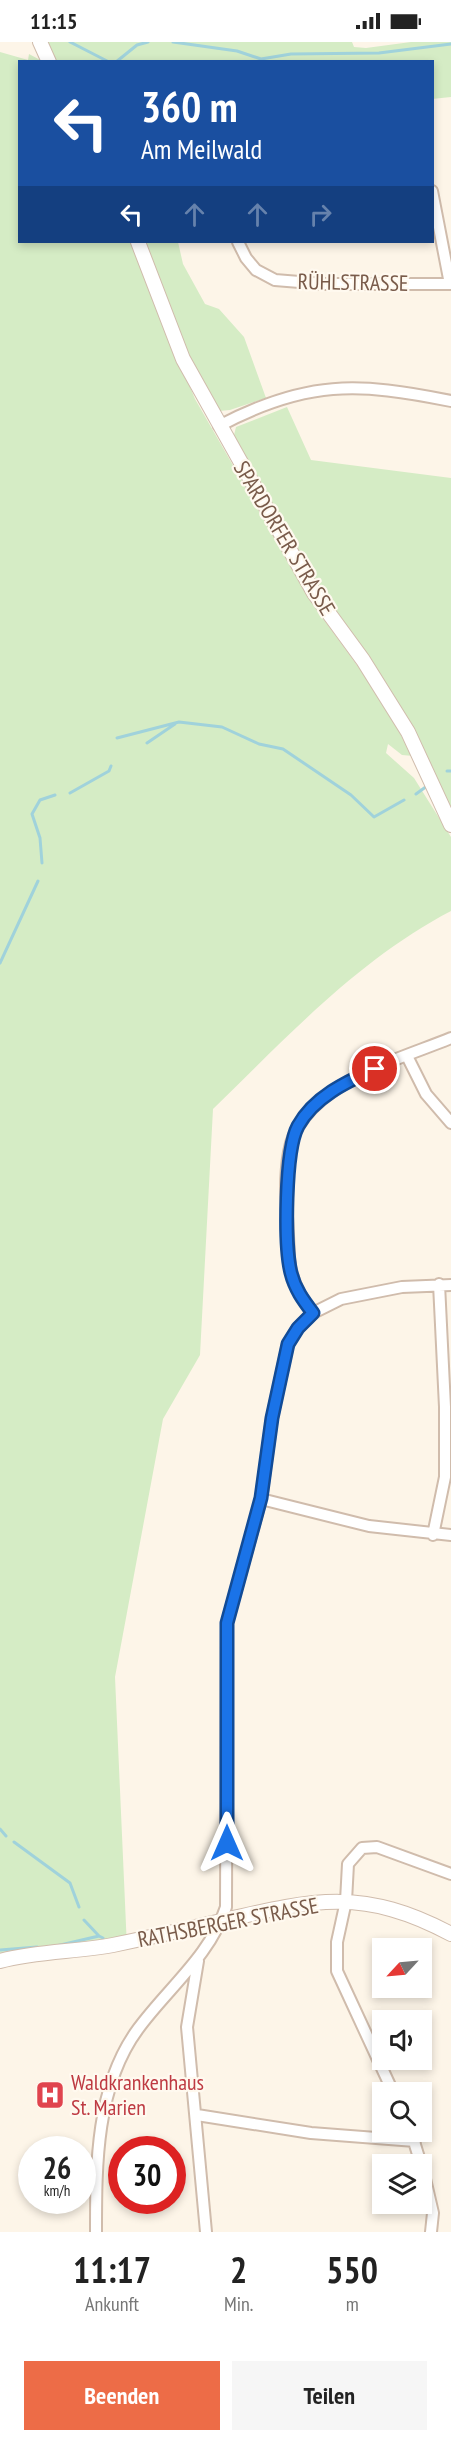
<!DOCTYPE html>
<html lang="de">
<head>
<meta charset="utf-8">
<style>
  body { margin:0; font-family:"PT Sans Narrow",sans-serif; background:#f6f6f6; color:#222; height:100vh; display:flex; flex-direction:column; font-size:22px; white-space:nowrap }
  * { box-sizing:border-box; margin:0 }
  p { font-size:20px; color:#767676 }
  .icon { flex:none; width:33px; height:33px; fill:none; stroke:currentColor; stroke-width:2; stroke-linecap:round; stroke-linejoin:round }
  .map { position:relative; height:2190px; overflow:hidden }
  .side { display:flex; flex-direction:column; background:#fff; flex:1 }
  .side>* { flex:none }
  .banner { position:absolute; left:18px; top:18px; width:416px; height:183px; border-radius:0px; box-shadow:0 3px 9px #0003; background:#1a4fa0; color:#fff; overflow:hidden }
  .needle { width:39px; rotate:244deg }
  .tools { position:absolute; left:372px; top:1896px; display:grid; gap:12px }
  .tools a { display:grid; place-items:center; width:60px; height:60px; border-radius:0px; background:#fff; box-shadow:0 3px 9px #0003; font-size:30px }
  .speed { position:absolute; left:18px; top:2094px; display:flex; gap:12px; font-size:30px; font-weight:700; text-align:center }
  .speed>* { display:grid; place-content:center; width:78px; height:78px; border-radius:50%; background:#fff; box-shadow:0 3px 9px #0003; line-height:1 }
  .speed small { font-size:15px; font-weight:400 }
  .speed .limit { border:9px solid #d22; background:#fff; color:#111 }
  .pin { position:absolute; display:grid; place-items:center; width:51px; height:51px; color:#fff; margin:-26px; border:3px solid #fff; border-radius:50%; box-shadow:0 2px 6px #0007 }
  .me { position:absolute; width:66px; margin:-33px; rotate:0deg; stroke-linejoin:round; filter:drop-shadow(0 0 4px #0008) }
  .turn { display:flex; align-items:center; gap:21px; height:126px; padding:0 24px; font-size:27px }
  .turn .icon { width:78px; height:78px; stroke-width:2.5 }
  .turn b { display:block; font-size:42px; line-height:51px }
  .lanes { display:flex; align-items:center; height:57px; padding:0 24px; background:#0003; justify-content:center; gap:30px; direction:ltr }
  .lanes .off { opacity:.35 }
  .eta { display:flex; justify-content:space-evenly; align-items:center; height:102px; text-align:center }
  .eta b { font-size:36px; font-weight:600; line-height:42px }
  .cta { display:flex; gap:12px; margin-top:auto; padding:12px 24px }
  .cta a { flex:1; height:69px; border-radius:0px; background:#ed6c47; color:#fff; font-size:24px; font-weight:600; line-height:69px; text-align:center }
  .cta a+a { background:#f6f6f6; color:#222 }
  .status { display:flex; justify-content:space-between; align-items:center; height:42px; padding:0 30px; background:#fff; direction:ltr }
  .status svg { height:16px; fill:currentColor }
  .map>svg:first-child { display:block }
  .green { fill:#d5ecc5 }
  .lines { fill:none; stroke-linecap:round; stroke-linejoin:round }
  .stream { stroke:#a0d2db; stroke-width:3 }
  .minor-casing { stroke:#d0bcac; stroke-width:14 }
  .tertiary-casing { stroke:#d0bcac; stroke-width:16 }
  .minor { stroke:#fff; stroke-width:10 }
  .tertiary { stroke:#fff; stroke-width:14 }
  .route-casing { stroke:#114b97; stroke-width:15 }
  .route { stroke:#1a73e8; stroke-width:10 }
  .labels { text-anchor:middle; stroke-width:4.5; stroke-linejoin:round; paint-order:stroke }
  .street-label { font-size:22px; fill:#795b4a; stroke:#fff9ef }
  .health-label { font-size:22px; fill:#be3a42; stroke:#fff9ef; text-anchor:start }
</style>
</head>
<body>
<div class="status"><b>11:15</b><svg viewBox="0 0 49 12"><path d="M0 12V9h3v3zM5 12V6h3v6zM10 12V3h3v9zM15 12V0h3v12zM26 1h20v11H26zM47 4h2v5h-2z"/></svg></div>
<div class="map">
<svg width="451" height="2190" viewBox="0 0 451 2190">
  <rect width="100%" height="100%" fill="#fdf5e8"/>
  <path class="green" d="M47 0H352L354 5 366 6 411 0H451V55L432 57V20H55Z
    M0 10 28 18 29 12 42 19 20 20V200H131L195 357 290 523 322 575 375 648 413 714 402 713 388 702 386 711 414 736 451 795V869C359 917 287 995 213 1067L200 1313 163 1377 115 1635 127 1906 29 1917 0 1924Z
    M144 200H178L183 222 205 262 219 267 244 295 266 356 230 368 219 369 188 313Z
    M287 365 311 418 451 436V771L237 402 234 393 236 385Z"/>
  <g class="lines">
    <path class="stream" d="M70 0 109 20
      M173 0 237 9 261 17 291 12 379 11 451 2
      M116 20 137 3 148 0
      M117 696 179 680 222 685 259 702 283 707 351 753 374 775 404 758
      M147 701 175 682
      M447 729H451
      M70 751 109 729 111 724
      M416 752 427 744
      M42 821 40 796 32 772 40 758 55 753
      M0 921 38 839
      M0 1787 6 1794
      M14 1800 70 1841 79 1865
      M84 1878 99 1894
      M56 1904 99 1894 103 1896
      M0 1908 37 1905"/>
    <g class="minor-casing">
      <path id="minor" d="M238 200 246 216 256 228 275 238 324 242H450L432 149
        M219 384C306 338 358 340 451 359
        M407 1014 426 1052 451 1081
        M313 1271C299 1253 291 1238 289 1215 288 1181 283 1143 289 1110 300 1043 398 1018 451 996
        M261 1457 369 1484 451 1493
        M433 1493 445 1435V1365L439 1242
        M198 1919 187 1985 206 2190
        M393 2050 337 1929V1900L346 1859 348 1822 362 1806 377 1805 451 1832
        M197 2073 311 2091 415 2099
        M411 2090 421 2122
        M422 2124 433 2171 431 2190
        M96 2190C96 2122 96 2044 138 1987 168 1946 210 1914 226 1865L227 1581 261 1457 272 1376 288 1302 298 1286 313 1271 341 1257 402 1245 451 1243"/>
    </g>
    <g class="tertiary-casing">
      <path id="tertiary" d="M40 0 49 20
        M138 200 183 317 314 551 363 618 408 690 451 783
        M0 1919C37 1909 76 1910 113 1903 151 1895 188 1887 225 1878 315 1857 365 1846 451 1892"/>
    </g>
    <use href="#minor" class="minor"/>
    <use href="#tertiary" class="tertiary"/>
  </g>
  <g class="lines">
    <g class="route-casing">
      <path id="route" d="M227 1801V1581L261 1456 272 1376 288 1302 298 1286 313 1271C303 1258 295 1247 291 1231 284 1203 285 1108 298 1084 314 1055 346 1040 375 1027"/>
    </g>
    <use href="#route" class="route"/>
  </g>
  <defs>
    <g id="hospital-square" transform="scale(1.5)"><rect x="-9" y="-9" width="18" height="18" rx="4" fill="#e0444e" stroke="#fff9ef"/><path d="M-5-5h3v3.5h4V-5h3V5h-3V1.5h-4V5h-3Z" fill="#fff"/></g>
  </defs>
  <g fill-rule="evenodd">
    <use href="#hospital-square" x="50" y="2053"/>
  </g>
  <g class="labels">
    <g class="street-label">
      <text transform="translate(353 240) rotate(1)" y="8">RÜHLSTRASSE</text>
      <text transform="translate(285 496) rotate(59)" y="8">SPARDORFER STRASSE</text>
      <text transform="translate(228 1880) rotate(-11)" y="8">RATHSBERGER STRASSE</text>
    </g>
    <g class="health-label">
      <text x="71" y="2048">Waldkrankenhaus<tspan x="71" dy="25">St. Marien</tspan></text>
    </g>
  </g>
</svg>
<div class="tools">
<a><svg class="needle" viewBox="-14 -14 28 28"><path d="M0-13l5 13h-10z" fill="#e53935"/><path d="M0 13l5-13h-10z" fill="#767676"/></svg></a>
<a><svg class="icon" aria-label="sound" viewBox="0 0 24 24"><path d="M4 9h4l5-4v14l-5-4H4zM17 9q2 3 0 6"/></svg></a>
<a><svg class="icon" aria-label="search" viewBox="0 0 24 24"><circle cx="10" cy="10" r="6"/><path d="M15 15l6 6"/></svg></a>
<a><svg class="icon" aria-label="layers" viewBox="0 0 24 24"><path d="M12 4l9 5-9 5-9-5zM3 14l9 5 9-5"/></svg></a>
</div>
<div class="speed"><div>26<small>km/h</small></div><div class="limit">30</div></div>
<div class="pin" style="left:375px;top:1027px;background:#d93025"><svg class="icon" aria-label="arrive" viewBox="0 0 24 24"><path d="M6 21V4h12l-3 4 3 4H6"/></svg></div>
<svg class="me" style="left:227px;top:1801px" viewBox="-20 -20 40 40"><path d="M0-17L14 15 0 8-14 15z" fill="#1a73e8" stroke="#fff" stroke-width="4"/></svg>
<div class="banner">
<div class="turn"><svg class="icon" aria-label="left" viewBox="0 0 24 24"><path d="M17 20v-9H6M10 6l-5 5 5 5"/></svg><div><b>360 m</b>Am Meilwald</div></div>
<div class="lanes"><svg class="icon" aria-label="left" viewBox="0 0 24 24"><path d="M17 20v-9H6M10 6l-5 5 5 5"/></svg><svg class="icon off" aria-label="ahead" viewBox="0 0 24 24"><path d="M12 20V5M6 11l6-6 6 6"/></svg><svg class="icon off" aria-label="ahead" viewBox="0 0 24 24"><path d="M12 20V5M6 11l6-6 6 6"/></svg><svg class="icon off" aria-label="right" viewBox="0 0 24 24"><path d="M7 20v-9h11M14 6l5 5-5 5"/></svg></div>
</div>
</div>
<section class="side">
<div class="eta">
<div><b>11:17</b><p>Ankunft</p></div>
<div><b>2</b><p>Min.</p></div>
<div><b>550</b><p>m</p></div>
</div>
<div class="cta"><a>Beenden</a><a>Teilen</a></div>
</section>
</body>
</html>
